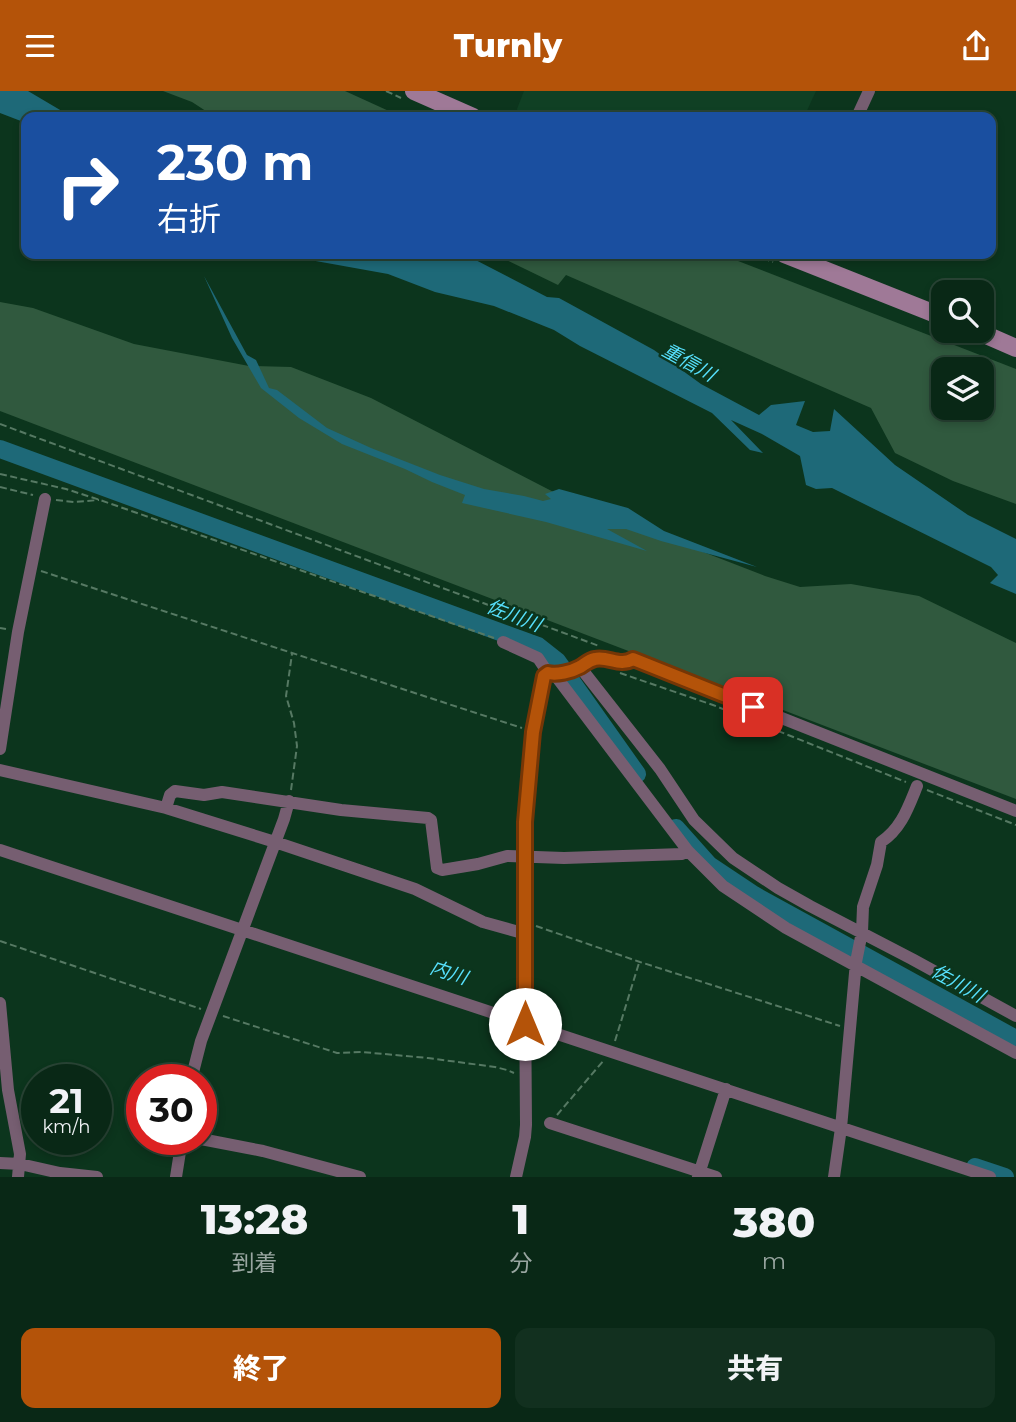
<!DOCTYPE html>
<html lang="ja">
<head>
<meta charset="utf-8">
<style>
  body { margin:0; font-family:Montserrat,"Noto Sans JP",sans-serif; background:#12301f; color:#f1f3f6; height:100vh; display:flex; flex-direction:column; font-size:26px; white-space:nowrap }
  * { box-sizing:border-box; margin:0 }
  p { font-size:23px; color:#99a6a1 }
  .icon { flex:none; width:38px; height:38px; fill:none; stroke:currentColor; stroke-width:2; stroke-linecap:round; stroke-linejoin:round }
  .map { position:relative; height:1086px; overflow:hidden }
  .sheet { display:flex; flex-direction:column; background:#092816; flex:1 }
  .sheet>* { flex:none }
  .top-card { position:absolute; left:21px; top:21px; width:975px; height:147px; border-radius:14px; box-shadow:0 4px 10px #0003,0 0 0 2px #294435; background:#1a4fa0; color:#fff; overflow:hidden }
  .controls { position:absolute; left:931px; top:189px; display:grid; gap:14px }
  .controls a { display:grid; place-items:center; width:63px; height:63px; border-radius:14px; background:#092816; box-shadow:0 4px 10px #0003,0 0 0 2px #294435; font-size:35px }
  .speed { position:absolute; left:21px; top:973px; display:flex; gap:14px; font-size:35px; font-weight:700; text-align:center }
  .speed>* { display:grid; place-content:center; width:91px; height:91px; border-radius:50%; background:#092816; box-shadow:0 4px 10px #0003,0 0 0 2px #294435; line-height:1 }
  .speed small { font-size:18px; font-weight:400 }
  .speed .limit { border:10px solid #d22; background:#fff; color:#111 }
  .pin { position:absolute; display:grid; place-items:center; width:60px; height:60px; color:#fff; margin:-30px; border-radius:14px; box-shadow:0 4px 10px #0006 }
  .me { position:absolute; width:77px; margin:-38px; rotate:0deg; stroke-linejoin:round; filter:drop-shadow(0 0 5px #0008) }
  .turn { display:flex; align-items:center; gap:24px; height:147px; padding:0 21px; font-size:32px }
  .turn .icon { width:91px; height:91px; stroke-width:2.5 }
  .turn b { display:block; font-size:49px; line-height:60px }
  .eta { display:flex; justify-content:space-evenly; align-items:center; height:119px; text-align:center }
  .eta b { font-size:42px; font-weight:800; line-height:49px }
  .cta { display:flex; gap:14px; margin-top:auto; padding:14px 21px }
  .cta a { flex:1; height:80px; border-radius:14px; background:#b45309; color:#fff; font-size:28px; font-weight:800; line-height:80px; text-align:center }
  .cta a+a { background:#12301f; color:#f1f3f6 }
  header { display:flex; justify-content:space-between; align-items:center; height:91px; padding:0 21px; background:#b45309; color:#fff; font-size:32px; font-weight:800 }
  .map>svg:first-child { display:block }
  .built { fill:#104024 }
  .green { fill:#30593e; fill-rule:evenodd }
  .water { fill:#1e6978 }
  .lines { fill:none; stroke-linecap:round; stroke-linejoin:round }
  .river { stroke:#1e6978; stroke-width:18 }
  .path { stroke:#567963; stroke-width:2; stroke-dasharray:7 3.5; stroke-linecap:butt }
  .street { stroke:#765e71; stroke-width:12 }
  .secondary { stroke:#9f7997; stroke-width:18 }
  .route-casing { stroke:#753606; stroke-width:18 }
  .route { stroke:#b45309; stroke-width:12 }
  .labels { text-anchor:middle; stroke-width:5; stroke-linejoin:round; paint-order:stroke }
  .water-label { font-size:19px; font-style:italic; fill:#56dffb; stroke:#0c351d }
</style>
</head>
<body>
<header><svg class="icon" aria-label="menu" viewBox="0 0 24 24"><path d="M4 6h16M4 12h16M4 18h16"/></svg>Turnly<svg class="icon" aria-label="share" viewBox="0 0 24 24"><path d="M12 15V3M7 8l5-5 5 5M5 13v7h14v-7"/></svg></header>
<div class="map">
<svg width="1016" height="1086" viewBox="0 0 1016 1086">
  <rect width="100%" height="100%" fill="#0c351d"/>
  <path class="built" d="M524 0H816L804 26H521L517 18Z"/>
  <path class="green" d="M163 0H345L402 26H215L192 11Z
    M494 163H720L1016 278V413L953 390 895 362 871 317 566 184 558 194ZM982 278V317H943V278Z
    M0 211 33 217 134 253 249 275 291 276 371 307 569 409 765 485 800 496 851 493 919 505 1016 552V708L0 320Z"/>
  <path class="water" d="M0 0H28L72 26H26V32L0 22Z
    M290 163H411L420 167 449 169 451 163H464L547 206 559 207 654 259 701 293 759 324 771 314 805 310 796 334 813 341 830 340 834 318 895 374 968 424 1016 448V503L990 492 998 484 991 476 832 397 816 398 806 394 800 365 762 343 731 329 763 362 750 359 712 322 580 255 554 239 494 215 435 201 388 183 299 167Z
    M204 185 247 264 256 269 269 297 277 299 327 337 371 357 440 384 484 398 524 405 543 410 551 408 545 403 559 398 628 417 664 440 757 476 661 450 626 438H607L647 460 546 431 462 412 465 404 432 391 405 378 342 353 299 327 261 297 232 247Z"/>
  <g class="lines">
    <path class="river" d="M0 358 538 555 557 570 637 683
      M676 737 709 774 754 804 1016 948
      M975 1076 1005 1086"/>
    <path class="path" d="M386 0 401 7
      M753 163 773 171
      M946 240 964 247
      M0 333 599 555
      M0 383 66 398 100 409 494 547
      M0 396 33 404
      M56 409 74 411 99 409
      M41 480 522 637
      M0 537 6 538
      M620 582 713 614 906 691
      M291 699 297 655 294 632 286 605 292 563
      M927 699 1016 734
      M536 835 640 871 840 935
      M0 850 201 918
      M223 925 337 962 362 961 428 967 495 976 507 979 514 982
      M615 950 639 872
      M557 1024 604 969"/>
    <path class="street" d="M857 26 869 0
      M503 551 538 567 548 582C541 590 540 602 538 613 528 663 526 715 524 766L526 1034 525 1046 516 1086
      M580 576C585 573 590 568 596 567 609 565 620 576 633 568L1016 720
      M549 582H557L580 576 660 678 694 729 733 767 778 797 810 815 912 868 1016 925
      M552 583 558 588 688 760 723 795 786 837 1016 962
      M0 658 18 541 45 408
      M0 679 166 717 275 751 415 798 483 831 526 843
      M166 717 170 704 175 700 204 704 222 701 341 719 428 727 431 729 437 777 442 779 478 773 507 765 564 767 682 763 688 760
      M0 759 990 1086
      M0 912 8 999 20 1063 18 1086
      M191 989 201 950 284 728 289 710
      M550 1032 716 1086
      M201 1048 263 1060 360 1086
      M0 1072 20 1073 60 1082 97 1086
      M176 1086 182 1048
      M698 1086 726 998
      M834 1086 841 1037 856 871 862 841 863 816 877 774 881 751C901 738 908 717 917 695"/>
    <path class="secondary" d="M414 0 473 26
      M784 163 943 226
      M977 240 1016 257"/>
  </g>
  <g class="lines">
    <g class="route-casing">
      <path id="route" d="M525 933V731L533 641 544 585 548 582C557 584 571 581 580 576 585 573 589 569 595 568 608 565 620 576 633 568L753 616"/>
    </g>
    <use href="#route" class="route"/>
  </g>
  <g class="labels">
    <g class="water-label">
      <text transform="translate(689 271) rotate(29)" y="7">重信川</text>
      <text transform="translate(514 524) rotate(21)" y="7">佐川川</text>
      <text transform="translate(449 881) rotate(18)" y="7">内川</text>
      <text transform="translate(958 892) rotate(29)" y="7">佐川川</text>
    </g>
  </g>
</svg>
<div class="controls">
<a><svg class="icon" aria-label="search" viewBox="0 0 24 24"><circle cx="10" cy="10" r="6"/><path d="M15 15l6 6"/></svg></a>
<a><svg class="icon" aria-label="layers" viewBox="0 0 24 24"><path d="M12 4l9 5-9 5-9-5zM3 14l9 5 9-5"/></svg></a>
</div>
<div class="speed"><div>21<small>km/h</small></div><div class="limit">30</div></div>
<div class="pin" style="left:753px;top:616px;background:#d93025"><svg class="icon" aria-label="arrive" viewBox="0 0 24 24"><path d="M6 21V4h12l-3 4 3 4H6"/></svg></div>
<svg class="me" style="left:525px;top:933px" viewBox="-20 -20 40 40"><circle r="19" fill="#fff"/><path d="M0-13L10 11 0 6-10 11z" fill="#b45309"/></svg>
<div class="top-card">
<div class="turn"><svg class="icon" aria-label="right" viewBox="0 0 24 24"><path d="M7 20v-9h11M14 6l5 5-5 5"/></svg><div><b>230 m</b>右折</div></div>
</div>
</div>
<section class="sheet">
<div class="eta">
<div><b>13:28</b><p>到着</p></div>
<div><b>1</b><p>分</p></div>
<div><b>380</b><p>m</p></div>
</div>
<div class="cta"><a>終了</a><a>共有</a></div>
</section>
</body>
</html>
